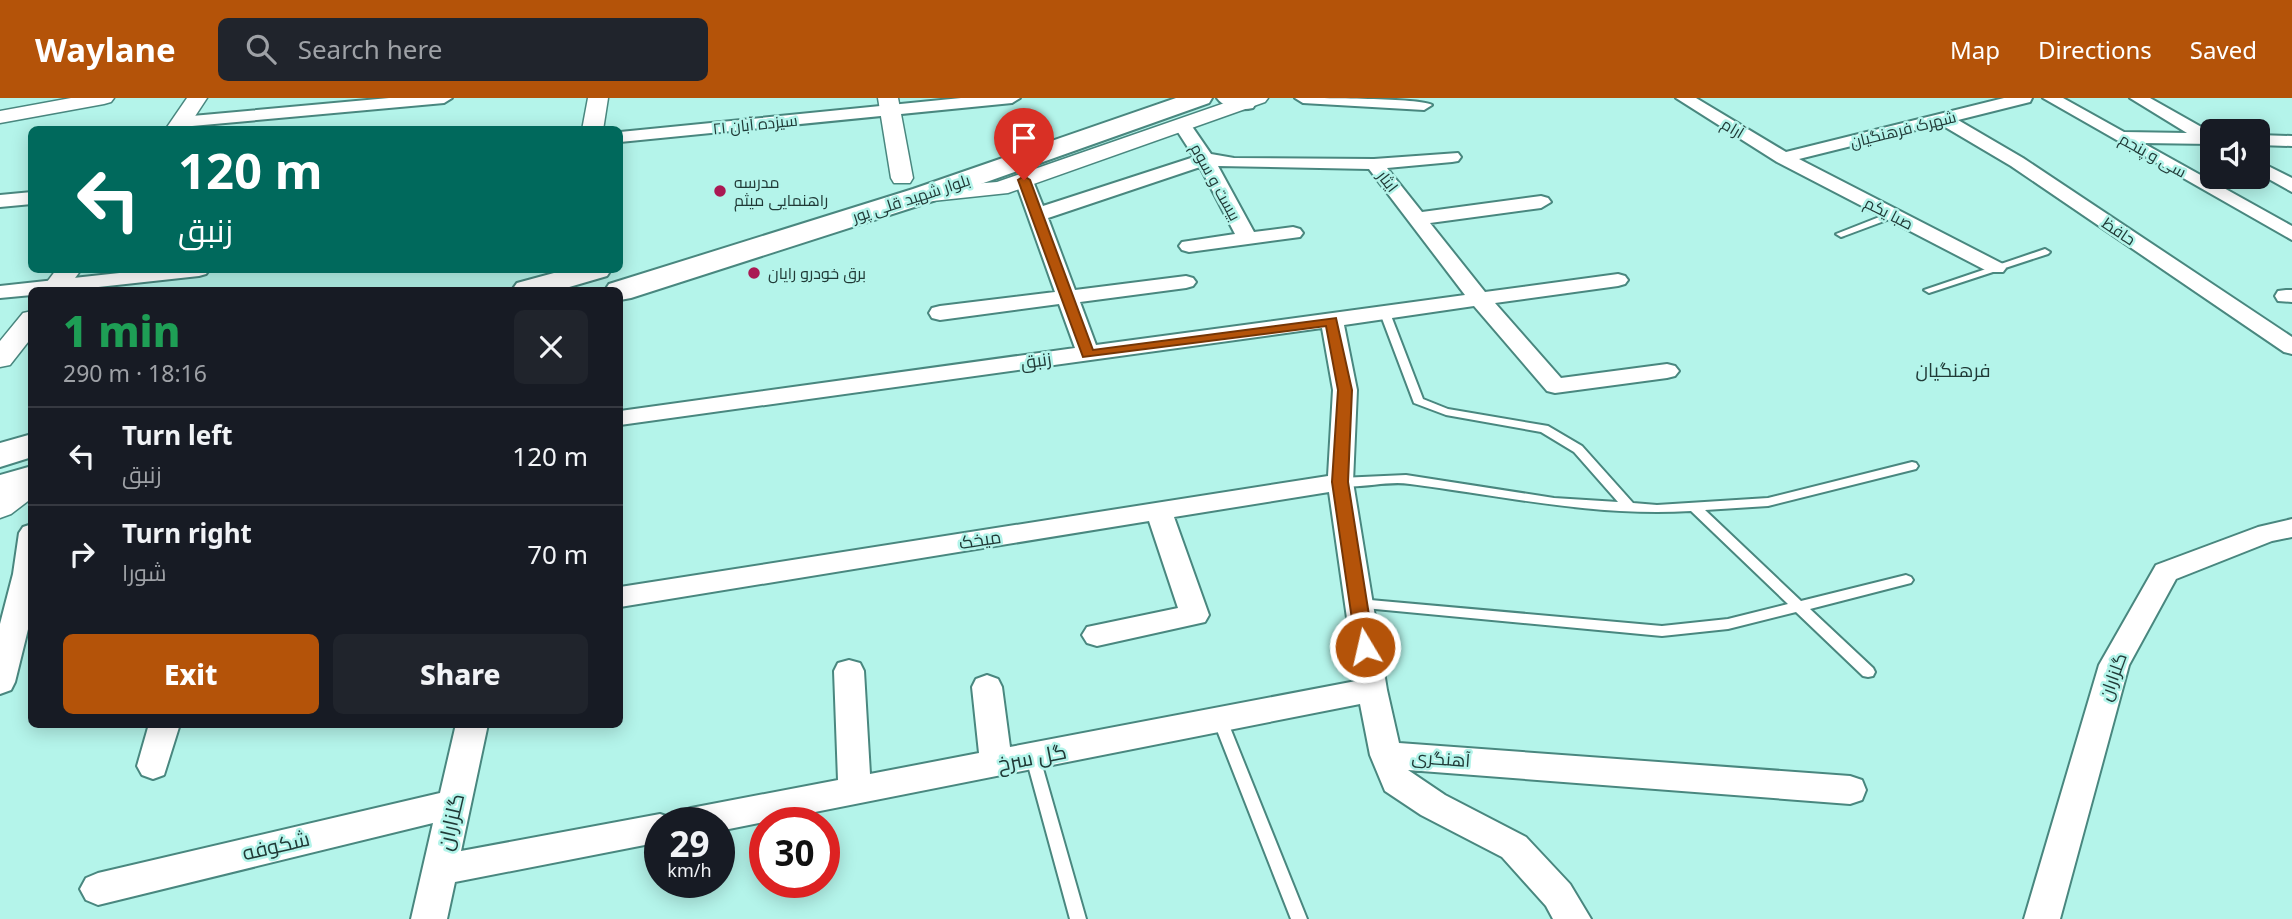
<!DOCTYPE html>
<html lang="en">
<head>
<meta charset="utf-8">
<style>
  body { margin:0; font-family:"Noto Sans",Cairo,sans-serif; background:#20242c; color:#f1f3f6; height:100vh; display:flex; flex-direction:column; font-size:26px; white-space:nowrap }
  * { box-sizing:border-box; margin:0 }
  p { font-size:23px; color:#9ea1a6 }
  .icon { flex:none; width:38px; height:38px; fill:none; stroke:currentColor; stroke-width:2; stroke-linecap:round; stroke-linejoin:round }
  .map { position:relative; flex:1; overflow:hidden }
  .side { position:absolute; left:28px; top:189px; width:595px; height:441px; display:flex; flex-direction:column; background:#171b24; border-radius:10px; box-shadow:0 4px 18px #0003 }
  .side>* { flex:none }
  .guide { position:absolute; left:28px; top:28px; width:595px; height:147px; border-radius:10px; box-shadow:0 4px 18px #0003; background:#00695c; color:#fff; overflow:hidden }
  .buttons { position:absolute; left:2200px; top:21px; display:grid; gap:14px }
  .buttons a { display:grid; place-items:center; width:70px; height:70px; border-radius:10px; background:#171b24; box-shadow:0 4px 18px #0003; font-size:35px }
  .speed { position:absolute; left:644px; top:709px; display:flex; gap:14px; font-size:35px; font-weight:700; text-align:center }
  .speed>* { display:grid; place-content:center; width:91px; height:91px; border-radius:50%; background:#171b24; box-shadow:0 4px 18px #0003; line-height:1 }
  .speed small { font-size:18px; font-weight:400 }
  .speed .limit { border:10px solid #d22; background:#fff; color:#111 }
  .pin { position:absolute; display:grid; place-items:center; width:60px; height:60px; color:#fff; margin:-72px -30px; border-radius:50% 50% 50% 0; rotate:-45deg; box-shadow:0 0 7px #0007 }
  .pin .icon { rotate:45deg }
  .me { position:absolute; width:77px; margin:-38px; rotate:351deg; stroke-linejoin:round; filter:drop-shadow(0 0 5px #0008) }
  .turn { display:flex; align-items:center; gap:24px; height:147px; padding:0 35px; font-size:32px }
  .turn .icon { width:91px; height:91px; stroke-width:2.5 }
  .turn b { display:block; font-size:49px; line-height:60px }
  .round { display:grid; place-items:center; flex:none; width:74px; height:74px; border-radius:10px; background:#20242c }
  .head { display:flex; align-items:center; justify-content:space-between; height:119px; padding:0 35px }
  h1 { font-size:42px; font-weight:800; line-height:52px; color:#1e9e55 }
  .primary-button { display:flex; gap:14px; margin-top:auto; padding:14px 35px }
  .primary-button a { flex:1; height:80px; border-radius:10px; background:#b45309; color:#fff; font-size:28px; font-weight:800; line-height:80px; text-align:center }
  .primary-button a+a { background:#20242c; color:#f1f3f6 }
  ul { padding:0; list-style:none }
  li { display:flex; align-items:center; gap:21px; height:98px; padding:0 35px; border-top:2px solid #363941 }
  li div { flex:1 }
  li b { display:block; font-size:26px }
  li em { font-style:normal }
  header { display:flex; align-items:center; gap:42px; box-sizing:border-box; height:98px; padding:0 35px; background:#b45309; color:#fff }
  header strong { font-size:33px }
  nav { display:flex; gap:38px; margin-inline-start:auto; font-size:24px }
  .search { width:490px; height:63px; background:#20242c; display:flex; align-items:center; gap:18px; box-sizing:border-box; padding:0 24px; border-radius:10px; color:#9ea1a6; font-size:26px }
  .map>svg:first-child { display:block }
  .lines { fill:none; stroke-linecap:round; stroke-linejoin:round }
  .service-casing { stroke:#49877f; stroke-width:4 }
  .minor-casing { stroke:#49877f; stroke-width:4 }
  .tertiary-casing { stroke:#49877f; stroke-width:3 }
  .trunk-casing { stroke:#49877f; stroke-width:4 }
  .service { fill:#fff; fill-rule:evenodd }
  .minor { fill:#fff; fill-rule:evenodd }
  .tertiary { fill:#fff; fill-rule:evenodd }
  .trunk { fill:#fff; fill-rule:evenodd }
  .route { fill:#b45309; stroke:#753606; stroke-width:2 }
  .poi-dot { fill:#aa1953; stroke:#b4f4ea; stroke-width:2.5 }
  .labels { text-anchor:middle; stroke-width:5; stroke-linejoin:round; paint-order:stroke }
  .far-street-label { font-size:16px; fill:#203a37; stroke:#b4f4ea }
  .far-poi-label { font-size:16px; fill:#203a37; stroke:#b4f4ea; text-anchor:start }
  .street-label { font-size:18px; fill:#203a37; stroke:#b4f4ea }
  .neighbourhood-label { font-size:19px; fill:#203a37; stroke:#b4f4ea }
  .near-street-label { font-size:21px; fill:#203a37; stroke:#b4f4ea }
</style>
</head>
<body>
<header>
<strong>Waylane</strong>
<div class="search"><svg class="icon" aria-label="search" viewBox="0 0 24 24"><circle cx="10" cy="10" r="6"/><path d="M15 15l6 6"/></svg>Search here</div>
<nav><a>Map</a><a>Directions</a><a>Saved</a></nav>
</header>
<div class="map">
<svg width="2292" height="821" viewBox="0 0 2292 821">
  <rect width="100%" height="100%" fill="#b4f4ea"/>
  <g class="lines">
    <g class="service-casing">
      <path id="service" d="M1892 114 1897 117 1895 119 1844 138 1841 139 1836 136Z
        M2045 151 2050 154 2048 156 1932 194 1929 195 1924 192Z
        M1385 212 1390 215 1423 301 1448 311 1548 328 1582 348 1633 405 1657 407 1768 400 1912 364 1916 365 1918 368 1916 371 1768 408 1705 412 1801 503 1906 477 1911 479 1913 482 1911 485 1810 511 1873 570 1875 574 1873 578 1868 579 1863 578 1796 514 1728 531 1662 538 1354 509 1352 506 1354 503 1359 501 1662 528 1728 521 1788 506 1691 413C1596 419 1504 398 1410 386 1386 382 1360 392 1336 387L1334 384 1336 381 1340 380 1406 377 1554 400 1618 404 1574 354 1541 334 1446 317 1414 305 1380 215Z
        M1220 616 1225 618 1227 622 1307 821H1291L1213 622 1215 618Z
        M1033 654 1038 656 1040 660 1086 821H1070L1026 660 1028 656Z"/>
    </g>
    <g class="minor-casing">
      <path id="minor" d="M389 0H452L444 5 181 29 172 24 181 19Z
        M961 0H1020L1012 5 620 44V34Z
        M1295 0C1317 0 1422 0 1432 7L1424 12 1303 5Z
        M1676 0H1696L1786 54 2004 0H2032L2030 4 1958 22 2023 60 2292 239V256L2284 254 2011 68 1940 26 1799 61 2003 166 2006 170 2003 174H1989L1777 64Z
        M2043 0H2063L2124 34 2187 35 2130 0H2150L2212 35V46L2143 45 2292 128V142Z
        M1183 23 1189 24 1211 56 1234 60 1374 61 1458 55 1461 59 1458 63 1452 64 1387 70 1422 114 1541 98 1548 100 1551 104 1541 110 1430 125 1485 194 1618 176 1625 178 1628 182 1625 186 1618 188 1495 205 1561 280 1667 266 1675 268 1679 273 1675 278 1667 280 1555 295 1547 293 1474 208 1344 227 1357 292 1353 384 1387 592 1399 645 1850 678 1862 682 1866 692 1862 702 1850 706 1408 672 1445 697 1526 739 1570 786 1591 821H1553L1546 808 1502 759 1421 717 1385 693 1370 657 1360 606 719 733V724H674L679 714 691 710 838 682 834 573 838 565 849 562 860 565 864 573 870 676 979 655 972 589 976 581 987 577 998 581 1002 589 1010 649 1356 583 1329 394 1174 419 1209 517 1205 524 1097 548 1087 545 1082 537 1087 529 1178 510 1149 423 620 509V489L1328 378 1333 292 1322 230 620 327V313L1075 250 1059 206 940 222 932 220 929 215 932 210 940 208 1055 194 1015 82 1017 78H1031L1043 108 1194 59 1174 28ZM1218 68 1369 71 1465 197 1096 247 1080 204 1186 190 1193 188 1196 184 1193 180 1186 178 1075 192 1048 120 1200 69 1235 136 1182 144 1179 148 1182 152 1189 154 1300 139 1303 135 1300 131 1293 129 1254 134Z
        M2258 37 2292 38V48L2258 47Z
        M2258 63 2292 80V94L2258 75Z
        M32 94V106L0 109V97Z
        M147 172H209L206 176 199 178 71 192H32V197L0 200V188Z
        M2286 192H2292V204L2278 203 2275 198 2278 193Z
        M2292 421V439L2272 443 2176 481 2129 567 2060 821H2024L2099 567 2156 467 2258 429Z
        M32 426V515L15 584 11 592 0 596V526L13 476 19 435 23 429Z
        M149 626H180L164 677 153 681 142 677 137 668Z
        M456 626H488L461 753 660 716 672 720 674 724H660V744L455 784 447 821H411L433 725 98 807 86 802 80 791 86 780 98 775 440 695Z"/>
    </g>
    <g class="tertiary-casing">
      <path id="tertiary" d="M71 0H114L111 4 104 6 0 25V13Z
        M187 0H207L186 32H165Z
        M588 0H608L603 32H582Z
        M878 0H898L913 80 910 85H894L891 80Z
        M1239 0H1268L1265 4 1008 95 923 104 915 102 912 97 915 92 923 90 997 84Z
        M56 172H81L66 192H41Z
        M32 213V239L10 267 0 269V243L23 215Z
        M32 373V400L11 416 0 420V393L21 376Z"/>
    </g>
    <g class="trunk-casing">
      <path id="trunk" d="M1176 0H1212L1209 5 933 103 631 200 620 202V192H605L609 186 913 91Z
        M1217 0H1253L1256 5 1253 10C1241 13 1224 10 1217 0Z
        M565 172H611L607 178 559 192H512L517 185Z
        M32 336V359L0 369V345Z
        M32 368V393L0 401V377Z"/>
    </g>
    <use href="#service" class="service"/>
    <use href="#minor" class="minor"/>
    <use href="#tertiary" class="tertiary"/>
    <use href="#trunk" class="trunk"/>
  </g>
  <path class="route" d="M1024 78 1030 82 1093 252 1336 220 1352 292 1348 384 1374 549 1372 554H1359L1356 549 1332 384 1338 292 1326 228 1083 259 1018 82Z"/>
  <g class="poi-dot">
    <circle cx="720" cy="93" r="7"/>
    <circle cx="754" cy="175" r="7"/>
  </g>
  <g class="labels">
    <g class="far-street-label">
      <text transform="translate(755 26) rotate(-6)" y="6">سیزده آبان ۲۱</text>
      <text transform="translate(1733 30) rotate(31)" y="6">آرام</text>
      <text transform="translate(1903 31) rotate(-14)" y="6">شهرک فرهنگیان</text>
      <text transform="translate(2153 57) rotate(29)" y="6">سی و پنجم</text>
      <text transform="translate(1388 83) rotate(52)" y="6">ایثار</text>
      <text transform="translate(1216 84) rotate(61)" y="6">بیست و سوم</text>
      <text transform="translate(911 100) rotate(-18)" y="6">بلوار شهید قلی پور</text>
      <text transform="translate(1889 115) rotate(27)" y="6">صبا یکم</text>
      <text transform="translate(2119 133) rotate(34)" y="6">حافظ</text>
    </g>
    <g class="far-poi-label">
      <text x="734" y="90">مدرسه<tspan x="734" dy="18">راهنمایی میثم</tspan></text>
      <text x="768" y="181">برق خودرو رایان</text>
    </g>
    <g class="street-label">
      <text transform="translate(1036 263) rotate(-8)" y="6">زنبق</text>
      <text transform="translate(980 442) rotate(-9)" y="6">میخک</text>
      <text transform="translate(2113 579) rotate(-70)" y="6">گلزاران</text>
      <text transform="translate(1441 661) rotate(4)" y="6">آهنگری</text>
    </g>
    <g class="neighbourhood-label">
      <text x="1953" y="279">فرهنگیان</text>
    </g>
    <g class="near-street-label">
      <text transform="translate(1032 660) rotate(-11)" y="7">گل سرخ</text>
      <text transform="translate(451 724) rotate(-77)" y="7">گلزاران</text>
      <text transform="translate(276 748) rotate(-13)" y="7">شکوفه</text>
    </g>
  </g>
</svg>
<div class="buttons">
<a><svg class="icon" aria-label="sound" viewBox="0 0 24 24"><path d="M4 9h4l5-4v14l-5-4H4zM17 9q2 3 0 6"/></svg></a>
</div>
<div class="speed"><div>29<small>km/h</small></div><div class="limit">30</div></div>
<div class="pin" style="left:1024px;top:82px;background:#d93025"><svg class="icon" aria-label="arrive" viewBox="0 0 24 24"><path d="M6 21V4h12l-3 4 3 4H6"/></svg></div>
<svg class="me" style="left:1365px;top:549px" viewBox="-20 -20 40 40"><circle r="17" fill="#b45309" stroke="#fff" stroke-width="3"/><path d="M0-11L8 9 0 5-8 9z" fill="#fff"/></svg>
<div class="guide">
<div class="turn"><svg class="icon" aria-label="left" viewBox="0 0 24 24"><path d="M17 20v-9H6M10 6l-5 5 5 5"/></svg><div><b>120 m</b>زنبق</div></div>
</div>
<section class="side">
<div class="head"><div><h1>1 min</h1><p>290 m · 18:16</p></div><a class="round"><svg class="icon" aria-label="close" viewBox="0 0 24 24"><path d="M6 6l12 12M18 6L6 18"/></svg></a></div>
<ul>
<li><svg class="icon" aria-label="left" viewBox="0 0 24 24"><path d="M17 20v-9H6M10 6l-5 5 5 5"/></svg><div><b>Turn left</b><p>زنبق</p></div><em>120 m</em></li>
<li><svg class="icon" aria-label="right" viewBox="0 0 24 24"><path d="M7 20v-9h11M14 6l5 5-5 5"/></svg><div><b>Turn right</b><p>شورا</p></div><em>70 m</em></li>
</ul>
<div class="primary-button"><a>Exit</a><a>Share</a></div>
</section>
</div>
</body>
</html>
